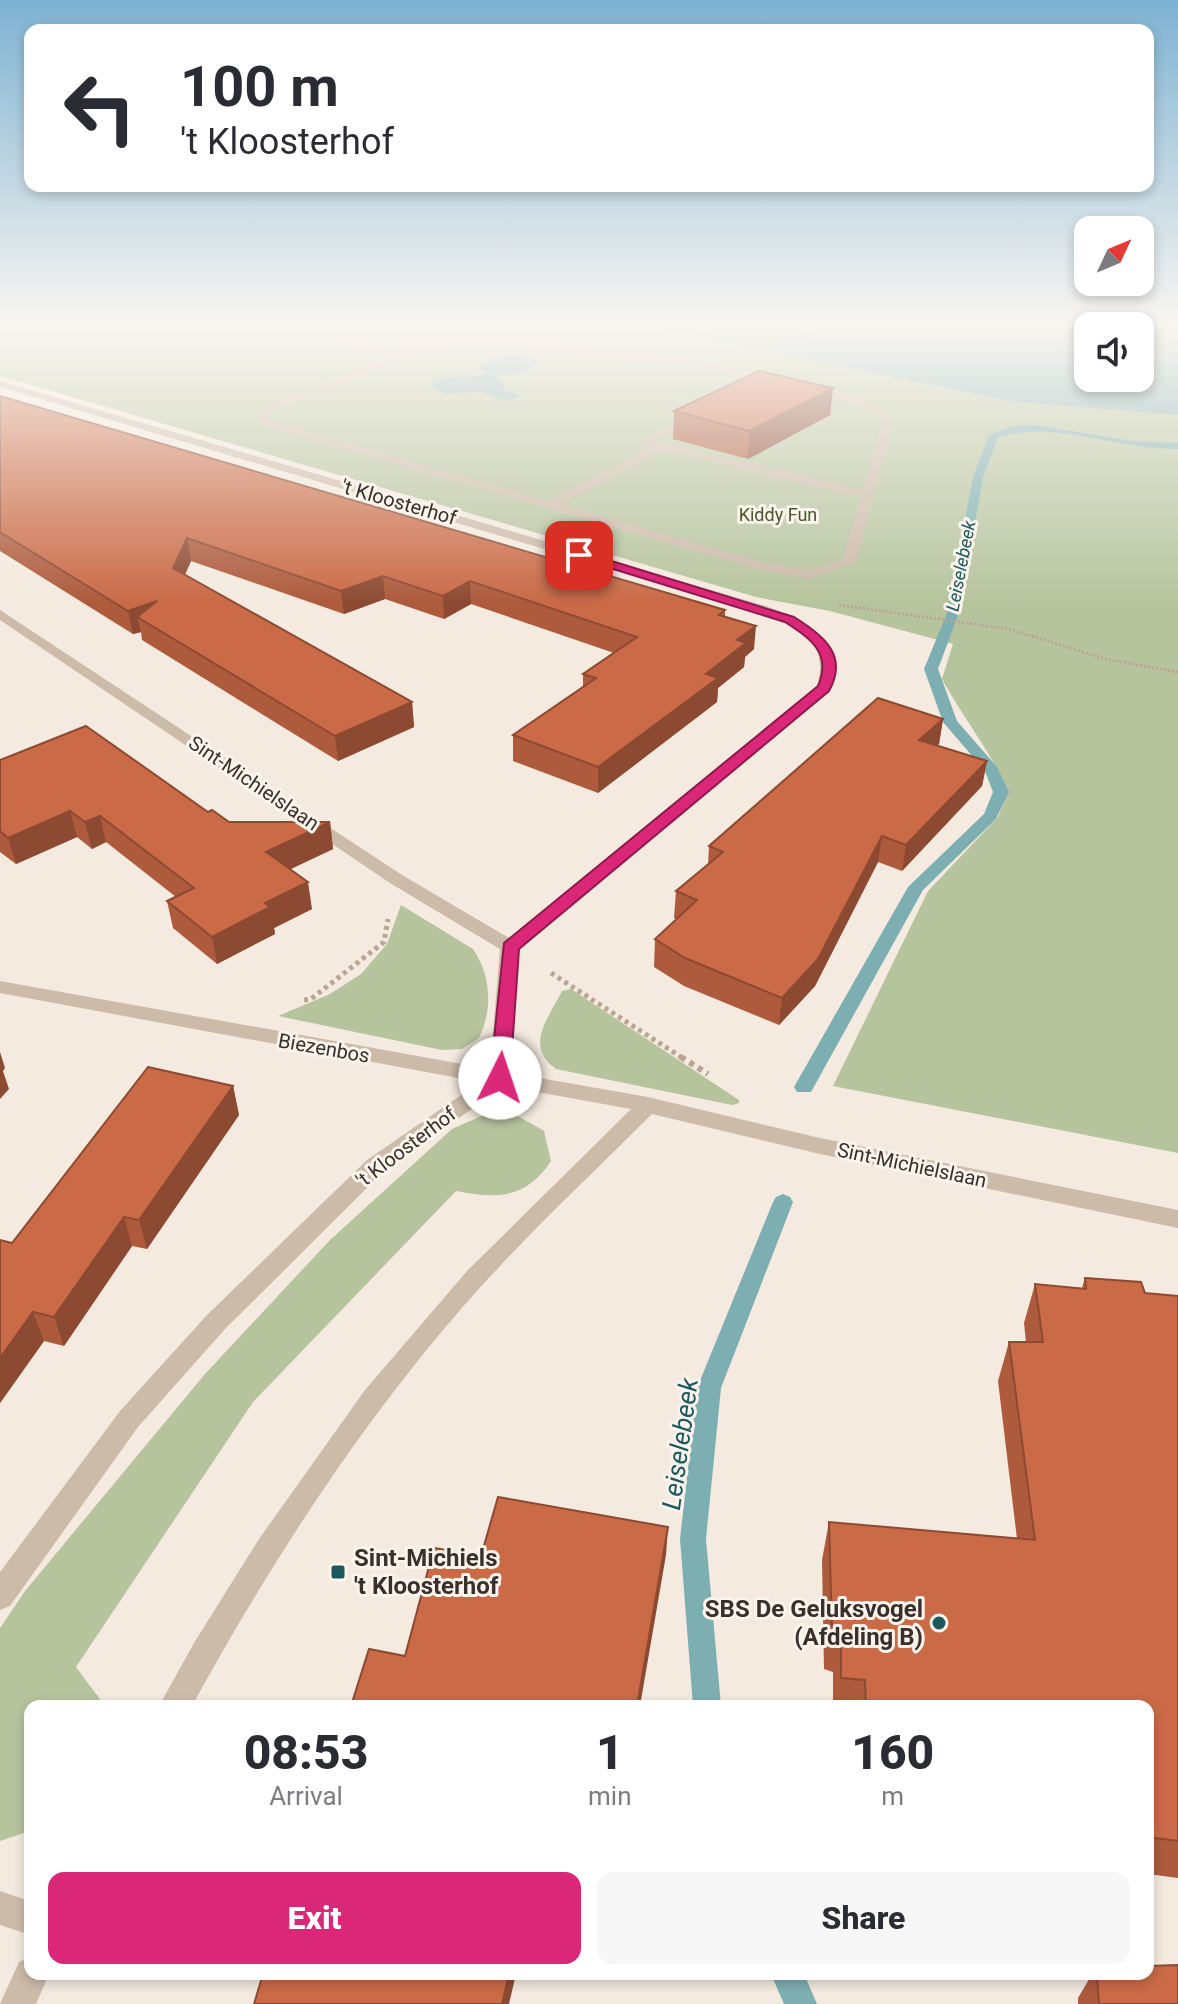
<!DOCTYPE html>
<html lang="en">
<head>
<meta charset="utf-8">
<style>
  body { margin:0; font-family:Roboto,sans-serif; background:#f7f7f7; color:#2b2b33; height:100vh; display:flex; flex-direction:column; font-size:30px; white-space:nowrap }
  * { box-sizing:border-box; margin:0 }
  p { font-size:26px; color:#7c7c81 }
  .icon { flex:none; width:44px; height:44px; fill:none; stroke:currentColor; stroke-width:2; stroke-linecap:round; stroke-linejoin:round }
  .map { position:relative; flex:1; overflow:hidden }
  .side { position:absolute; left:24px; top:1700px; width:1130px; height:280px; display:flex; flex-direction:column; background:#fff; border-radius:16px; box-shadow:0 4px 12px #0003 }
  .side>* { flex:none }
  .hud { position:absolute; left:24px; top:24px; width:1130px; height:168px; border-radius:16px; box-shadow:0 4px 12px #0003; background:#fff; color:#2b2b33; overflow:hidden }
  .needle { width:52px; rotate:46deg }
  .buttons { position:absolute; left:1074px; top:216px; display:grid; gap:16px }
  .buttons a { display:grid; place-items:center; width:80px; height:80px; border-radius:16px; background:#fff; box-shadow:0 4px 12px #0003; font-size:40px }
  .pin { position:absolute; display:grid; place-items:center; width:68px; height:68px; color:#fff; margin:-34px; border-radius:16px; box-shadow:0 4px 12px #0006 }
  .me { position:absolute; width:88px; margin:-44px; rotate:4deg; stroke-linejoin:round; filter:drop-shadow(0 0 6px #0008) }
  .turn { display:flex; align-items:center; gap:28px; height:168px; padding:0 24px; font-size:36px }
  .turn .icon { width:104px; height:104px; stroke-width:2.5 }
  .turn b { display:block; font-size:56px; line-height:68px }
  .eta { display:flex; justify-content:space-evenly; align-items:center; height:136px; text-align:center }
  .eta b { font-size:48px; font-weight:800; line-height:56px }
  .cta { display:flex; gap:16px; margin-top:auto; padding:16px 24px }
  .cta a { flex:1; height:92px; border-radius:16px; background:#db2777; color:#fff; font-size:32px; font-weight:800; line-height:92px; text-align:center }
  .cta a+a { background:#f7f7f7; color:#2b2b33 }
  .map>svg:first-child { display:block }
  .green { fill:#b6c49e; fill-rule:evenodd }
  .water { fill:#7dafb2; fill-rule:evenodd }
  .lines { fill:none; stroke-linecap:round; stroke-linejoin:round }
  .stream { fill:#7dafb2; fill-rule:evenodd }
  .ferry { stroke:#1d585e; stroke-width:2; stroke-dasharray:5 4; stroke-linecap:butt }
  .path-far2 { stroke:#b9a594; stroke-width:3; stroke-dasharray:2 2; stroke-linecap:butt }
  .path-far1 { stroke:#b9a594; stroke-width:5; stroke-dasharray:4 4; stroke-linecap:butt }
  .path { stroke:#b9a594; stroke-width:6; stroke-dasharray:5 5; stroke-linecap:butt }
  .minor { fill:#cdbbaa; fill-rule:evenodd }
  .wall { fill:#ae5b3d }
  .shaded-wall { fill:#8d4a32 }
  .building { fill:#ca6a47; stroke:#8d4a32; stroke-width:2 }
  .route { fill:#db2777; stroke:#8e194d; stroke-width:2 }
  .poi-dot { fill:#1d585e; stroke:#fbf4ec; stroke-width:3 }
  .labels { text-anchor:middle; stroke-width:6; stroke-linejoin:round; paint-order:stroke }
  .far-park-label { font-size:18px; fill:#48592c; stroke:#fbf4ec }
  .far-water-label { font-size:18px; font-style:italic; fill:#1d585e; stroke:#fbf4ec }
  .street-label { font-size:20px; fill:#3a2f2a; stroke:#fbf4ec }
  .near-poi-label { font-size:24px; font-weight:bold; fill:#3a2f2a; stroke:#fbf4ec; text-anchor:start }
  .near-water-label { font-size:26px; font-style:italic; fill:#1d585e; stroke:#fbf4ec }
</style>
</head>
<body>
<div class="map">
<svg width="1178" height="2004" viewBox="0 0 1178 2004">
  <rect width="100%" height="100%" fill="#f4eadf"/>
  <path class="green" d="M0 323H1178V1153L833 1086 928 891 998 817 1008 793C992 752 963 718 942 679L953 644 830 611 756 597 0 376ZM1088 326H1140V378H1088Z
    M401 905 473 949C491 975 493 1009 479 1038L462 1049 442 1050 278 1016 330 994 361 974 387 944Z
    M571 989 739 1100V1103L732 1105 556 1069C524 1046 548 1019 562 991Z
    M486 1114 516 1115 544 1131 551 1161C526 1199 497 1199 456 1191L253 1402 76 1667 105 1706H30V1831L0 1841V1628L25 1591 205 1374 330 1240 452 1129Z"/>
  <path class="water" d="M632 323H1178V415L1011 401ZM1088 326H1140V378H1088Z
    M520 354 539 363 523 372 494 376 503 381 504 390 520 396C505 405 499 397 485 393 467 388 445 402 431 385 448 372 469 380 487 373L479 367 499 356Z"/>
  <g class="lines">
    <path class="stream" d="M1036 425 1132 441 1178 443V449C1118 450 1057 420 998 437L983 477 959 613 938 669 957 721 997 767 1009 792 996 819 923 890 811 1092H797L794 1087 908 887 984 814 993 792 985 771 943 722 924 669 947 613 973 477 989 435 1014 426Z
      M783 1194 790 1197 793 1202 721 1388 706 1539 721 1706H693L680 1539 697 1388 773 1202 776 1197Z
      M771 1974H804L817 2004H784Z"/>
    <path class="ferry" d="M660 323C712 341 758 344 812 335L819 323"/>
    <path class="path-far2" d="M839 605 1009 629 1105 659 1178 672"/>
    <path class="path-far1" d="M551 973 684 1059
      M304 1000 311 999 384 942 388 919"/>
    <path class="path" d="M681 1057 708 1074"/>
    <path class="minor" d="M269 323H283L404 353 422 346 330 323H346L432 342 462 338 530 339 631 358 700 360 773 380 762 386 757 383 759 381 700 366 631 364 530 345 462 344 434 348 278 409 268 417 271 421 548 501 652 447 638 442 698 412 703 415 702 417 654 441 863 490 881 428 879 416 856 404 802 389 807 386 864 400 888 412 891 428 856 562 811 578 760 570 263 425 257 416 270 405 395 356ZM664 450 861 497 843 560 810 570 761 562 560 504Z
      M0 381 766 606C803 620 853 643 829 691L519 949 511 1073 648 1097 820 1138 1178 1210V1228L820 1154 652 1114C588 1178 521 1240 461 1309 356 1430 269 1566 192 1706H159L194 1643 259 1539 365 1390 467 1271 631 1109 504 1086 383 1172 225 1329 138 1427 10 1606 0 1610V1572L120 1411 207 1315 367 1160 480 1082 0 993V981L490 1069 500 949 390 883 0 620V610L402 875 509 938 817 686C831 638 794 626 756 612L0 387Z
      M0 1891 30 1901V1935L0 1925Z
      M30 1957V1974H49L36 2004H0L19 1962Z"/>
  </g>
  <path class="wall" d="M833 388 830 415 748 459 673 439 674 411Z
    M0 396 725 610V616L754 649 745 657 744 667 718 688 717 702 598 793 513 761V735L583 687V674L614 653 471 604 444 619 385 599 344 614 191 561 185 575 412 702 414 727 338 761 142 640 141 632 133 634 0 551Z
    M943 719 939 744 937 745 987 761 982 786 902 871 878 862 815 986 779 1025 684 986 654 967 655 939 676 919 674 918 676 891 708 865 709 846Z
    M0 760 208 812 229 822H330L333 849 290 869 312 909 274 928 275 934 217 964 173 928 167 901 176 897 106 842 92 849 77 837 16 864 0 852Z
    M233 1086 239 1115 147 1249 132 1246 64 1346 44 1341 0 1403 12 1243Z
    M1085 1278 1145 1293 1178 1296V1878L1148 1874V1706H833V1672L824 1669 822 1560 829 1522 1017 1539 998 1381 1009 1342H1026L1024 1323 1035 1284 1082 1288Z
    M1092 1974H1148L1178 2004H1078V1998Z"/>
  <path class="shaded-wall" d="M833 388 830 415 748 459 749 431Z
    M187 538 191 561 177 591 173 568Z
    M383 576 385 599 344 614 341 591Z
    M470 581 471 604 444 619 443 596Z
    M157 601 137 617 141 632 133 634 128 611Z
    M756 626 754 649 745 657 744 667 718 688 717 702 598 793V767L706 674 737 640Z
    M412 702 414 727 338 761 335 736Z
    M943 719 939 744 915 765 919 740Z
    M987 761 982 786 902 871 906 845Z
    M70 811 77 837 16 864 8 838Z
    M100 816 106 842 92 849 85 822Z
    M330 822 333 849 270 879 266 852Z
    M882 836 878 862 815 986 779 1025 782 998Z
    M308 882 312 909 274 928 275 934 217 964 212 937 265 903Z
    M0 1052 5 1068 3 1071 9 1089 0 1099Z
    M233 1086 239 1115 147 1249 139 1220Z
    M124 1217 132 1246 64 1346 54 1317Z
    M33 1312 44 1341 0 1403V1358Z
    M668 1527 666 1555 640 1706H637Z
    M509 1974H516L509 2004H502Z"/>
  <path class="building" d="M759 371 833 388 749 431 674 411Z
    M0 396 725 610 719 615 756 626 737 640 746 643 706 674 718 678 598 767 513 735 596 678 583 674 637 637 470 581 443 596 383 576 341 591 187 538 173 568 412 702 335 736 137 617 157 601 128 611 0 532Z
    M878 698 943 719 919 740 987 761 906 845 882 836 818 959 782 998 685 958 655 939 697 900 676 891 723 852 709 846Z
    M86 726 208 812 212 810 229 822H330L266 852 308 882 265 903 270 907 212 937 167 901 194 888 100 816 85 822 70 811 8 838 0 831V760Z
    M148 1067 233 1086 139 1220 124 1217 54 1317 33 1312 0 1358V1240L12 1243Z
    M1085 1278 1141 1282 1145 1293 1178 1296V1841L1148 1837V1706H866L865 1680 841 1678V1634L832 1632 829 1522 1035 1540 1009 1342H1043L1035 1284 1086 1289Z
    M498 1497 668 1527 637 1706H351L369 1649 405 1656 434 1548 481 1556Z
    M1178 1965V2004H1099L1097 1974H1148V1966Z
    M263 1974H509L502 2004H254Z"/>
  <linearGradient id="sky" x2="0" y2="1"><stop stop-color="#7db2d2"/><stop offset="0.54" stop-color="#faf6f1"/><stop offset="1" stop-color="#faf6f1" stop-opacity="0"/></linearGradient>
  <rect width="1178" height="603" fill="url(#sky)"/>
  <path class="route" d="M579 551 794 617C823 635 849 655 829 691L519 949 510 1078 500 1084 490 1078 504 943 818 686C832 653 811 639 785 622L574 557V552Z"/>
  <g class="poi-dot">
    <rect x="330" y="1564" width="16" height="16" rx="4"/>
    <circle cx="939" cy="1623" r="8"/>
  </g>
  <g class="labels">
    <g class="far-park-label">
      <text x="778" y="521">Kiddy Fun</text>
    </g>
    <g class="far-water-label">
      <text transform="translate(961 566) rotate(-79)" y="6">Leiselebeek</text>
    </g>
    <g class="street-label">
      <text transform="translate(399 502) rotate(16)" y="7">'t Kloosterhof</text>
      <text transform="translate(254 783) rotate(34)" y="7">Sint-Michielslaan</text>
      <text transform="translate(324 1048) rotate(10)" y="7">Biezenbos</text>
      <text transform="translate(406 1147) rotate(-37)" y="7">'t Kloosterhof</text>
      <text transform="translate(912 1165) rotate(12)" y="7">Sint-Michielslaan</text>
    </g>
    <g class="near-poi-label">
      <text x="354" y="1566">Sint-Michiels<tspan x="354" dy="28">'t Kloosterhof</tspan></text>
      <text x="923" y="1617" text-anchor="end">SBS De Geluksvogel<tspan x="923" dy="28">(Afdeling B)</tspan></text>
    </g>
    <g class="near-water-label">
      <text transform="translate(680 1444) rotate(-82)" y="9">Leiselebeek</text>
    </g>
  </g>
</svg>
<div class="buttons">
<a><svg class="needle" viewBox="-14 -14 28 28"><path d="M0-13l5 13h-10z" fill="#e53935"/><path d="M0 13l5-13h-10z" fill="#7c7c81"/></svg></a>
<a><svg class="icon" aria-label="sound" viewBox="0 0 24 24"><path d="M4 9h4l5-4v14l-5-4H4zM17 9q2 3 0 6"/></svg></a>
</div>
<div class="pin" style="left:579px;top:555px;background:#d93025"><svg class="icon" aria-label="arrive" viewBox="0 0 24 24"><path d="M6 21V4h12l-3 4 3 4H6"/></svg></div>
<svg class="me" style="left:500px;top:1078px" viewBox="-20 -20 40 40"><circle r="19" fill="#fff"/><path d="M0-13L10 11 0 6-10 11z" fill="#db2777"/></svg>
<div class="hud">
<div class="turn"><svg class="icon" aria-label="left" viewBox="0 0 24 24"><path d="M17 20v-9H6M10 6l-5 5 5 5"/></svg><div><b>100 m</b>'t Kloosterhof</div></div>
</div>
<section class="side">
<div class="eta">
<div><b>08:53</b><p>Arrival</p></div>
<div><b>1</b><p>min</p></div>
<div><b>160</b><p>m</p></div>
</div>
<div class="cta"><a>Exit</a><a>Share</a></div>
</section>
</div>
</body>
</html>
